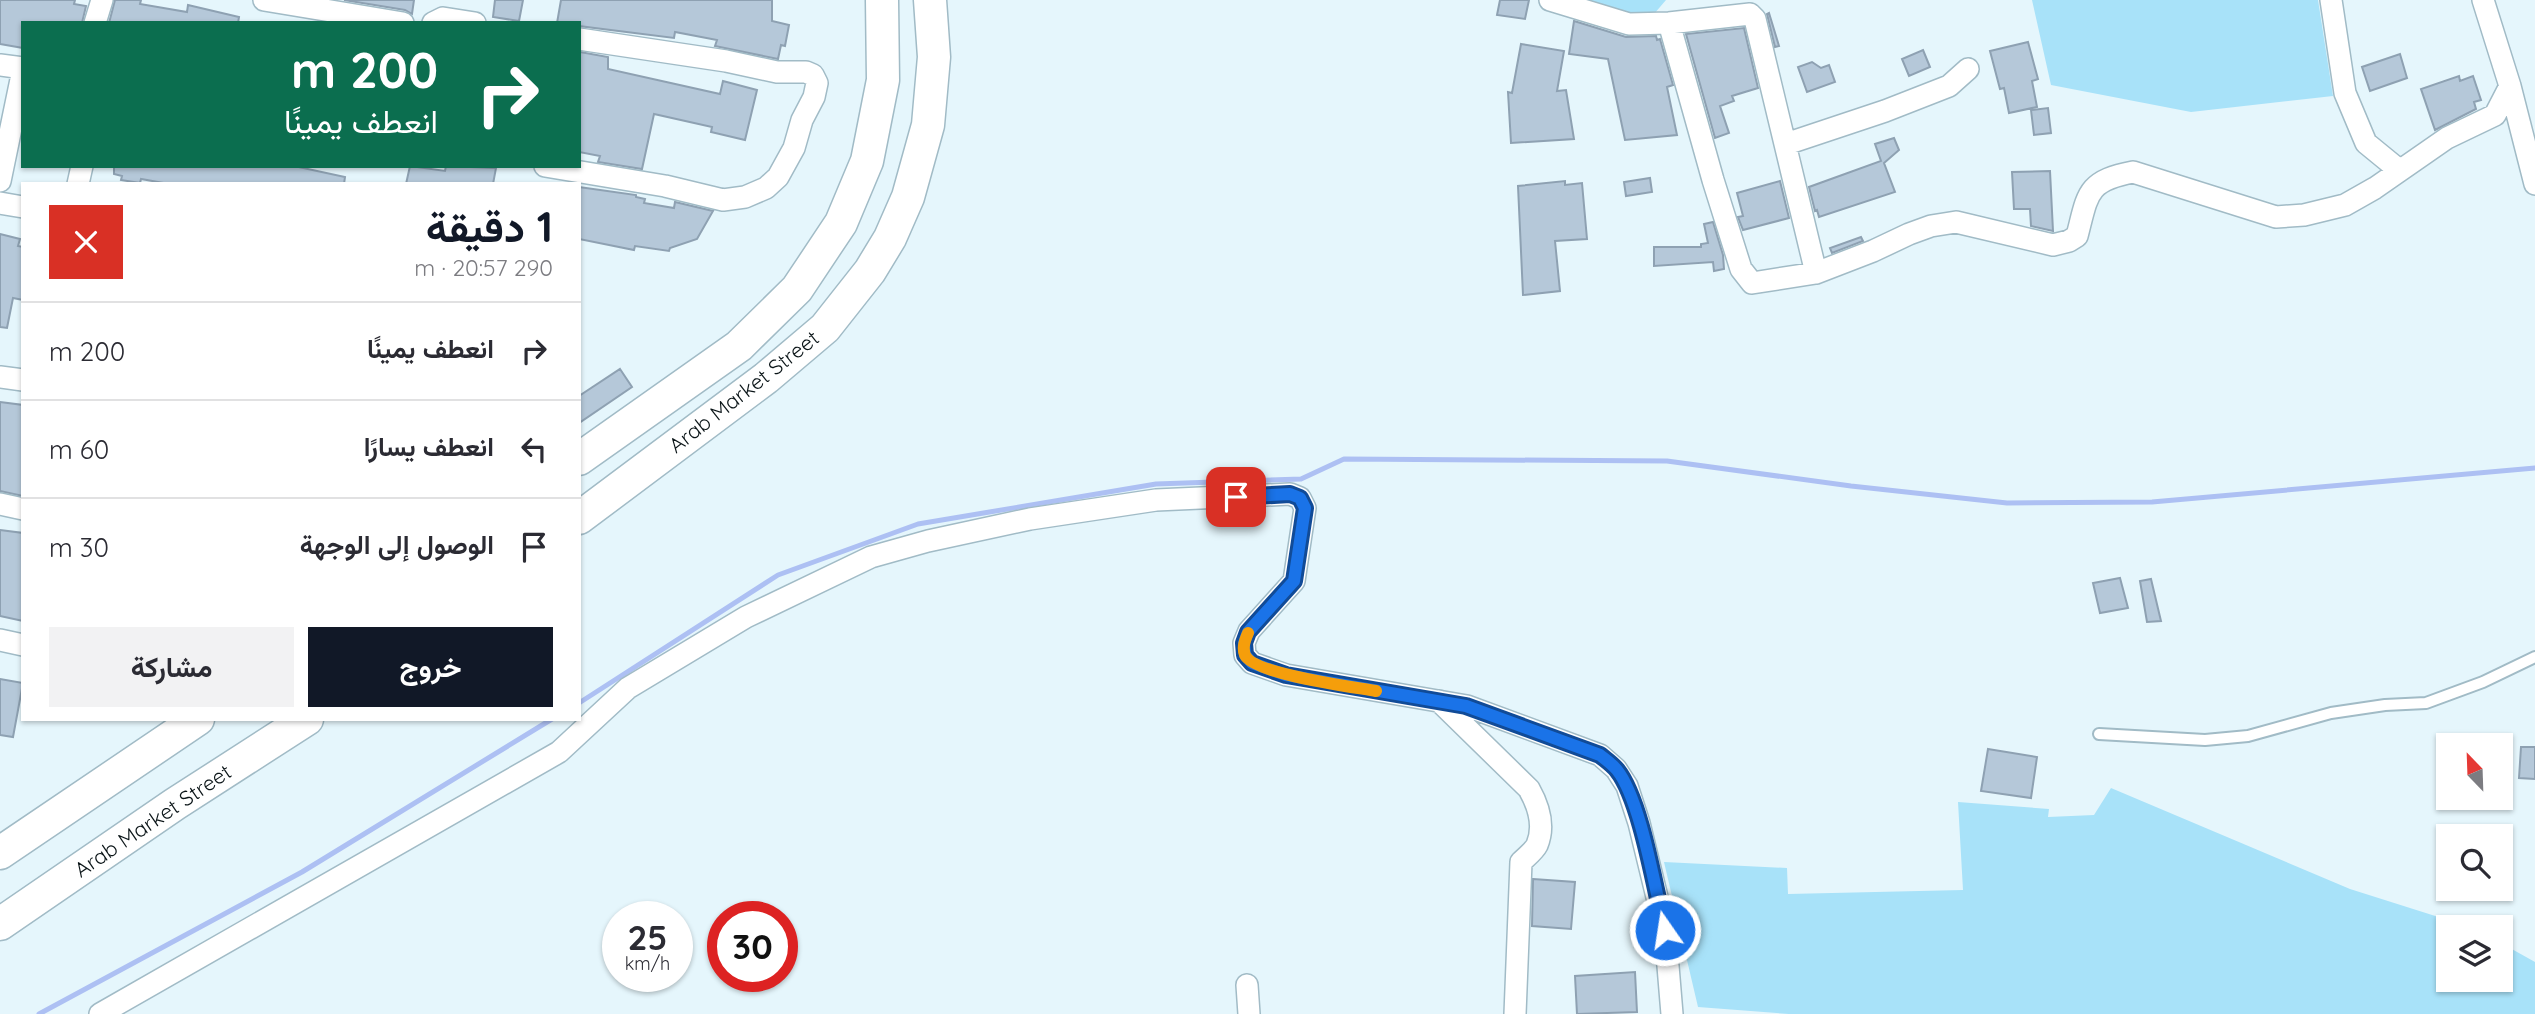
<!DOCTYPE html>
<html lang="ar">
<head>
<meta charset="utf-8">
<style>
  body { margin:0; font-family:Quicksand,Vazirmatn,sans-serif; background:#f2f2f3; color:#2b2b33; direction:rtl; height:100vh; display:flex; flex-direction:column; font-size:26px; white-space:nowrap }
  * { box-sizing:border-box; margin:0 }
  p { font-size:23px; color:#7c7c81 }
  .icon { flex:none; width:38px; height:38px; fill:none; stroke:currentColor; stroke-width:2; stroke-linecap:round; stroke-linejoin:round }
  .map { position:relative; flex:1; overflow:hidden; direction:ltr }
  .sheet { position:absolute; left:21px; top:182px; width:560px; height:539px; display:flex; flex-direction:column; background:#fff; border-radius:0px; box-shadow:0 2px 5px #0004; direction:rtl }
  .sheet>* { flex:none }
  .top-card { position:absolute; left:21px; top:21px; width:560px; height:147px; border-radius:0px; box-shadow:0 2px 5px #0004; direction:rtl; background:#0b6e4f; color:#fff; overflow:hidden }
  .needle { width:46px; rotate:337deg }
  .buttons { position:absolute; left:2436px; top:733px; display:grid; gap:14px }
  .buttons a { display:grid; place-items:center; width:77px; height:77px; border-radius:0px; background:#fff; box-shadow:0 2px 5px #0004; font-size:35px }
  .speed { position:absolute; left:602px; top:901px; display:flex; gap:14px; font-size:35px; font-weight:700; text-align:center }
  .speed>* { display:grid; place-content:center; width:91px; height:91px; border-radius:50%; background:#fff; box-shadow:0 2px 5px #0004; line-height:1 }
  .speed small { font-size:18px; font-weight:400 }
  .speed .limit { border:10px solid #d22; background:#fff; color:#111 }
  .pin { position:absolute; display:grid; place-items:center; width:60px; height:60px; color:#fff; margin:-30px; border-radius:14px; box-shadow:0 4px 10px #0006 }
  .me { position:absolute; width:77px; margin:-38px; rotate:347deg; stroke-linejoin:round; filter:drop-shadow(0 0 5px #0008) }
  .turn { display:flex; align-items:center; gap:24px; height:147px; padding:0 28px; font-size:32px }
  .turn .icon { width:91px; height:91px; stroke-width:2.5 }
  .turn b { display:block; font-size:49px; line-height:60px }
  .round { display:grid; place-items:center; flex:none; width:74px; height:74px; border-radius:0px; background:#f2f2f3 }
  .headline { display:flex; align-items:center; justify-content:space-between; height:119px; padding:0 28px }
  h1 { font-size:42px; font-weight:700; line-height:52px; color:#111827 }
  .cta { display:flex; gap:14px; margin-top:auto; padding:14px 28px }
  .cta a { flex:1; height:80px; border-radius:0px; background:#111827; color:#fff; font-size:28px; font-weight:700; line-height:80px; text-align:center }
  .cta a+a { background:#f2f2f3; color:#2b2b33 }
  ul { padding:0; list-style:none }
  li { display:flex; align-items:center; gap:21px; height:98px; padding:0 28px; border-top:2px solid #e1e1e2 }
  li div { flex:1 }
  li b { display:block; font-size:26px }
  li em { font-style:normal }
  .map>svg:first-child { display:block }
  .green { fill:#a8e2f9 }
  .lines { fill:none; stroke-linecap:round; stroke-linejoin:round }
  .stream { stroke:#adc0f3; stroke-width:5 }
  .building { fill:#b5c8d9; stroke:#8ea1b2; stroke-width:2 }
  .lane-casing { stroke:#a1bbc6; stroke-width:14 }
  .street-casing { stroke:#a1bbc6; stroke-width:24 }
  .secondary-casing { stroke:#a1bbc6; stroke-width:35 }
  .lane { stroke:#fff; stroke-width:10 }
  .street { stroke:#fff; stroke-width:21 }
  .secondary { stroke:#fff; stroke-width:32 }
  .route-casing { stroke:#114b97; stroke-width:18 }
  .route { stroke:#1a73e8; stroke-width:12 }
  .slow { stroke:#f59e0b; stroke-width:12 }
  .labels { text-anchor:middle; stroke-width:6; stroke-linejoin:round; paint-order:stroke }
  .street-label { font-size:21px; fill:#0a1417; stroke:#fff }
</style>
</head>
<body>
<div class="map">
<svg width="2535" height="1014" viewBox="0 0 2535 1014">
  <rect width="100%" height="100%" fill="#e5f6fc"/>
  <path class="green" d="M1587 0H1666L1654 14 1628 15Z
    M2032 0H2318L2333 96 2191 112 2051 85Z
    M2111 788 2350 889 2470 927 2448 928V980H2501V943L2535 962V1014H1789L1698 1007 1664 862 1787 868 1788 894 1963 890 1958 802 2049 809 2048 817 2094 815Z"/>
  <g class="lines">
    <path class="stream" d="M579 703 778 575 918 524 1156 484 1301 479 1344 459 1667 461 1851 486 2007 503 2152 502 2535 468
      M39 1014 302 872 552 719"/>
  </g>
  <path class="building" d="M0 0H75L74 4 86 6 82 23H23V48L0 44Z
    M115 0H141L140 4 187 12 188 5 239 17 238 23H109Z
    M344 0H414L412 14 405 10Z
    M495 0H523L519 21 493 17Z
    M561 0H772V21L789 25 785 46 781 45 778 59 715 46 717 40 675 32 674 38 579 26V23H557Z
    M1500 0H1529L1525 19 1497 15Z
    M1769 13 1779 46 1775 47 1767 14Z
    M1574 21 1626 37 1656 36 1657 40 1660 39 1673 85 1667 87 1677 135 1625 140 1608 59 1569 54Z
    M1744 28 1758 88 1732 96 1734 101 1720 106 1729 133 1715 138 1686 34Z
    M2028 42 2038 79 2032 81 2037 107 2009 113 2004 88 2000 89 1990 51Z
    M1521 44 1564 51 1557 91 1566 90 1574 139 1511 143 1508 92 1512 93Z
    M1923 50 1930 67 1909 76 1902 59Z
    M580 52 608 57V69L720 94 723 81 757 90 745 140 711 132 712 127 654 114 642 169 598 162 600 156 579 152Z
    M2400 54 2407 78 2370 91 2362 67Z
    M1812 62 1821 68 1829 65 1835 82 1807 92 1798 67Z
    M2459 76 2460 81 2473 76 2481 100 2474 102 2476 109 2435 130 2421 89Z
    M2048 108 2051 133 2034 135 2031 110Z
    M1894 138 1899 150 1884 163 1895 192 1819 217 1817 210 1815 211 1809 187 1881 161 1875 144Z
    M114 166H294L345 177 344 184H169L141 179 140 183 121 180 122 176 114 174Z
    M410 166 445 171 446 166 496 168 493 184H406Z
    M2050 171 2053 231 2031 226 2030 209H2014L2012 172Z
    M1650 178 1652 192 1626 196 1624 182Z
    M1565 181V185L1582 183 1587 239 1555 241 1560 291 1523 295 1518 186Z
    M1780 181 1789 218 1743 230 1738 217 1743 216 1737 193Z
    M579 187 636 195V197L645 199 644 203 674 208 675 202 713 211 697 239 670 248 669 251 635 246 634 250 579 239Z
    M1713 222 1723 255 1724 269 1714 271 1713 262 1654 266V247H1701V244L1708 243 1704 224Z
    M0 234 20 239 18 246 23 247V300L13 298 7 328 0 327Z
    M1861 237 1863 241 1832 253 1830 248Z
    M620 369 632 387 579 423V396Z
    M0 402 23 405V496L0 491Z
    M0 530 23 533V621L0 616Z
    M2120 578 2128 608 2100 613 2093 583Z
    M2151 579 2161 621 2147 622 2140 581Z
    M0 679 23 683 13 737 0 735Z
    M2521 747H2535V779L2519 778Z
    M1988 749 2037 757 2031 798 1981 791Z
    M1533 879 1575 882 1571 929 1532 926Z
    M1635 972 1637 1012 1577 1014 1575 976Z"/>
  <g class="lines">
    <g class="lane-casing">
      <path id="lane" d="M2099 734 2205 740 2248 736 2331 713 2385 705 2426 703 2483 682 2535 657"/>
    </g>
    <g class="street-casing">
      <path id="street" d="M264 0 403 23
        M1550 0 1629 24 1669 23 1750 14 1755 19 1816 273
        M2331 0 2345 93 2366 143 2399 170
        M2483 0 2510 86 2535 184
        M95 23 102 0
        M433 23 443 18 475 23
        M1669 23 1713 180 1741 269 1752 283 1816 273 1873 251 1909 234 1931 226 1956 222 2053 245 2069 241 2077 236C2088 194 2086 181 2133 172L2276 217 2304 215 2345 205 2375 188 2447 138 2495 115 2510 86
        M0 65 23 68
        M1786 144 1885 111 1949 86 1968 69
        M545 166 665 186 723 200 745 197 766 188 778 177 794 148 802 120 814 97 817 83 813 75 806 72H777L726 61 579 39
        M0 181 23 70
        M78 184 82 166
        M0 203 23 207
        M0 377 23 380
        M0 504 23 509
        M0 640 23 645
        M1439 701 1529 789C1538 805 1545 826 1537 845 1534 851 1526 857 1521 862L1515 1014
        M1247 985 1249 1014
        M100 1014 559 752 628 688 746 617 871 557 928 541 1030 519 1156 500 1290 494 1300 498 1305 508 1294 581 1249 631 1244 643 1245 655 1252 663 1286 675 1467 706 1600 755 1616 769 1627 786 1639 823 1665 930 1672 1014"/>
    </g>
    <g class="secondary-casing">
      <path id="secondary" d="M579 459 739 346 797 289 841 223 867 161 883 80 882 0
        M579 518 766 378 825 328 870 271 890 238 908 197 928 125 934 57 930 0
        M0 853 198 719
        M0 924 175 804 307 719"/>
    </g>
    <use href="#lane" class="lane"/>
    <use href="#street" class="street"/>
    <use href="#secondary" class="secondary"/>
  </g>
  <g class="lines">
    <g class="route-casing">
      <path id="route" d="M1236 497 1290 494 1300 498 1305 508 1294 581 1248 632 1244 643 1245 655 1252 663 1286 675 1466 706 1600 755C1606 760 1612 764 1617 770 1641 800 1655 890 1665 930"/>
    </g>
    <use href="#route" class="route"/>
    <path class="slow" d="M1248 633C1245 640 1242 647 1245 655 1253 674 1354 687 1376 691"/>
  </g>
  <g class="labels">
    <g class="street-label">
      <text transform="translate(744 392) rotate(-38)" y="7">Arab Market Street</text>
      <text transform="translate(153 821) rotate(-34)" y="7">Arab Market Street</text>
    </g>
  </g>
</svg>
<div class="buttons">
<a><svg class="needle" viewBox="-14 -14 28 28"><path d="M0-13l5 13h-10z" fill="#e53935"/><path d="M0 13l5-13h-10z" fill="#7c7c81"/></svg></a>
<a><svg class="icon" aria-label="search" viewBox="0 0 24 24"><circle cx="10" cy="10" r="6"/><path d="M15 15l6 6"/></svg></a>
<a><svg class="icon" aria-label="layers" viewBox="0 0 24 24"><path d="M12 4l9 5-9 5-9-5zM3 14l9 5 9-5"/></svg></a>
</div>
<div class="speed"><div>25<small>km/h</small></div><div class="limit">30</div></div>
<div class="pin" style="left:1236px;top:497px;background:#d93025"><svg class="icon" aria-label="arrive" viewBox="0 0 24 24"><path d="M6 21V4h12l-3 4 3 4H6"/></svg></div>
<svg class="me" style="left:1665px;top:930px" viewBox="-20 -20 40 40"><circle r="17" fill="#1a73e8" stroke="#fff" stroke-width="3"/><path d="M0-11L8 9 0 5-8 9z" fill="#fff"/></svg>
<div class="top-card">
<div class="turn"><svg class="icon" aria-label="right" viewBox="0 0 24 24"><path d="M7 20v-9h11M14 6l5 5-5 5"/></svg><div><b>200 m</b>انعطف يمينًا</div></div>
</div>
<section class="sheet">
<div class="headline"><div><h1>1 دقيقة</h1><p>290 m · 20:57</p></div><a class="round" style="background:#d93025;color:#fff"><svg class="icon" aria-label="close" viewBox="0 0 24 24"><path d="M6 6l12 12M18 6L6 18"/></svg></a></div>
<ul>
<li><svg class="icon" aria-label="right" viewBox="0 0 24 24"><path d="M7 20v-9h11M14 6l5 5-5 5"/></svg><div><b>انعطف يمينًا</b></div><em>200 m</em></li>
<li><svg class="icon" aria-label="left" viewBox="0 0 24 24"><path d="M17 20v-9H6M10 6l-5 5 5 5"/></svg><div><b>انعطف يسارًا</b></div><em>60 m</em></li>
<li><svg class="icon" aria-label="arrive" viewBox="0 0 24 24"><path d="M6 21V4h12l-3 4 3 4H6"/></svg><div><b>الوصول إلى الوجهة</b></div><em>30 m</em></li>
</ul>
<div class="cta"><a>خروج</a><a>مشاركة</a></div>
</section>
</div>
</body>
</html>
